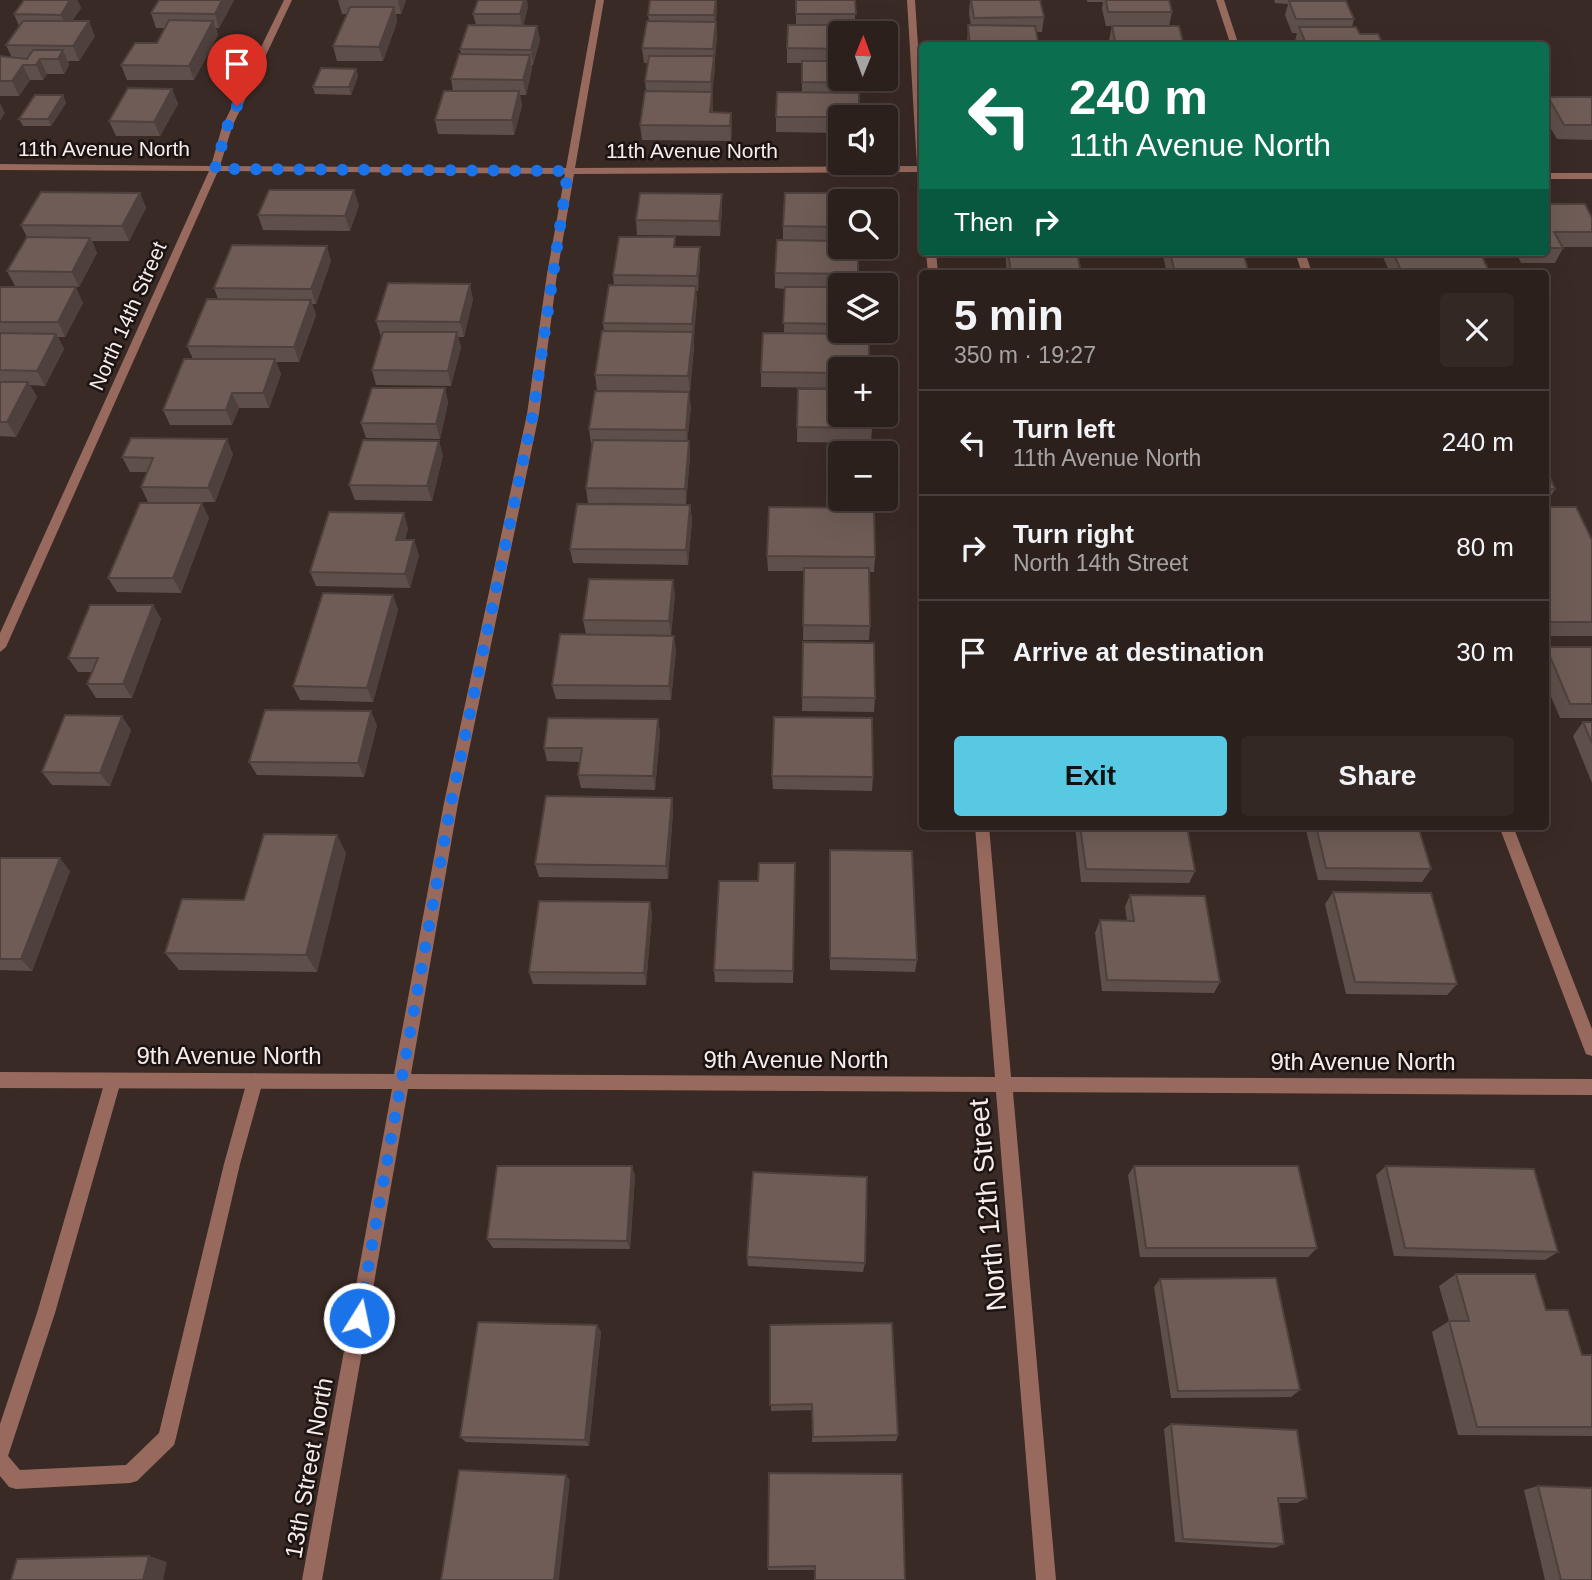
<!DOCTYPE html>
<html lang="en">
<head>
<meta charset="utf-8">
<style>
  body { margin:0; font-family:Helvetica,sans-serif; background:#342825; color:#f1f3f6; height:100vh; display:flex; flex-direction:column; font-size:26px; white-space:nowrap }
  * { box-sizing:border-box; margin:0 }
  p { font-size:23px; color:#a6a3a3 }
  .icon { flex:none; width:38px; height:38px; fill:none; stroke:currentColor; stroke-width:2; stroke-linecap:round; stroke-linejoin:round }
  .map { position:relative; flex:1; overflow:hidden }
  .details { position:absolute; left:919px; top:270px; width:630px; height:560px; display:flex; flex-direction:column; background:#2c201c; border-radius:7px; box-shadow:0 7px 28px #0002,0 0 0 2px #483e3b }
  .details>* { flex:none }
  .top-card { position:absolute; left:919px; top:42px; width:630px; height:214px; border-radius:7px; box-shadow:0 7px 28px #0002,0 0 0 2px #483e3b; background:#0b6e4f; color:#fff; overflow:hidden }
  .needle { width:46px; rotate:1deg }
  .buttons { position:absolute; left:828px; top:21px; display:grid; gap:14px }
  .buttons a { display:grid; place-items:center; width:70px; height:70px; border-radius:7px; background:#2c201c; box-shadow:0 7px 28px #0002,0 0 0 2px #483e3b; font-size:35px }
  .pin { position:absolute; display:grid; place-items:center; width:60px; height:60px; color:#fff; margin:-72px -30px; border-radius:50% 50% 50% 0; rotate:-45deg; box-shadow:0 0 7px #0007 }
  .pin .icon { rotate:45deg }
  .me { position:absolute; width:77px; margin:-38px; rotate:10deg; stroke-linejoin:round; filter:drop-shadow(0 0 5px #0008) }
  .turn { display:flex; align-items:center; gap:24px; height:147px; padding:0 35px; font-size:32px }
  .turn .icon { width:91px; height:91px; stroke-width:2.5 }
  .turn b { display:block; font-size:49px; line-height:60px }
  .then { display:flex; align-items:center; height:66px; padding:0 35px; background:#0003; gap:14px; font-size:26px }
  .round { display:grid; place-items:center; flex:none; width:74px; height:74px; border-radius:7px; background:#342825 }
  .overview { display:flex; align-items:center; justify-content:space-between; height:119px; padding:0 35px }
  h1 { font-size:42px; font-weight:800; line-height:52px }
  .action { display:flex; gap:14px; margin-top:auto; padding:14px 35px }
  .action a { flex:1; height:80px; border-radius:7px; background:#58c9e3; color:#111; font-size:28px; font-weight:800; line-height:80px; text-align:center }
  .action a+a { background:#342825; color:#f1f3f6 }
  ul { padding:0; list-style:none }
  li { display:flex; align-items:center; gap:21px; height:105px; padding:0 35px; border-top:2px solid #483e3b }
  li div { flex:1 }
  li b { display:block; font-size:26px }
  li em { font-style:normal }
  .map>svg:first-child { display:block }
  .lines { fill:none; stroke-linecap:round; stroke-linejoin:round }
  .service { fill:#986a5e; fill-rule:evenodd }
  .minor { fill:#986a5e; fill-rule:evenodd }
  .wall { fill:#5f4f4b }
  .shaded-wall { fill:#4e403d }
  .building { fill:#6f5c57; stroke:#4e403d; stroke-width:2 }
  .route { stroke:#1a73e8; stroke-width:12; stroke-dasharray:0 21.6 }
  .labels { text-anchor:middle; stroke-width:5; stroke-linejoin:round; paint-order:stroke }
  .far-street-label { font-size:21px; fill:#f7ece9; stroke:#1b1412 }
  .street-label { font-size:24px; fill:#f7ece9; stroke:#1b1412 }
  .near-street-label { font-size:28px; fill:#f7ece9; stroke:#1b1412 }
</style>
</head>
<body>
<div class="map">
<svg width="1592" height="1580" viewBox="0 0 1592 1580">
  <rect width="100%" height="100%" fill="#3a2a25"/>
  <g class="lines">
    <path class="service" d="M113 1073 119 1076 121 1081 55 1313 8 1456 20 1470 126 1465 159 1433 224 1164 247 1081 249 1076 255 1073 261 1076 263 1081 240 1164 176 1438 174 1445 137 1481 130 1483 16 1489 9 1487 0 1476V1424L37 1313 105 1081 107 1076Z"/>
    <path class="minor" d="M284 0H292L232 127 220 166 566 168 596 0H604L575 168 917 166 907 0H915L922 107V178L919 177 917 172 574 174 557 274 539 414 458 803 411 1074 995 1077 975 826H989L1011 1077 1592 1079V1095L1013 1092 1056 1580H1036L996 1092 408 1089 322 1580H302L392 1089 0 1088V1072L394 1074 444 803 527 414 547 274 565 174 218 171 6 647 0 652V633L209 171 0 170V164L211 166 222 127Z
      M1216 0H1224L1239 46H1231Z
      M1545 173H1592V179H1545Z
      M926 252H936L938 273H928Z
      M1295 252H1305L1312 273H1302Z
      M1499 826H1513L1592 1029V1056L1586 1054 1584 1049Z"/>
  </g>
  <path class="wall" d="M24 0H77L81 8 72 21 95 36 79 61H68L69 65 64 74H47L43 80H30L19 96H0V56L12 58 6 45 19 26 14 14Z
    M234 0 219 28H216L218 35 194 80H127L121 65 157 43 165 28H156L151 13Z
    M338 0H406L401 14H396L397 22 383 61H337L333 46 347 14H342Z
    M650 0H717L716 22 717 37 712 93 713 112 731 113 732 127 731 141 642 140 640 125 646 91 645 81 648 63H644L642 48 649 21 648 15Z
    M796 0H855V25L840 33V79L859 83 858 93 840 117V133L776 132V117L802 92V63H787V48L796 25Z
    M970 0 1044 17 1042 32H1036L1039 46H967L968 25H971L969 14Z
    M1087 0H1169L1172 12 1169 26 1184 46H1110L1109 40 1112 26H1106L1102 9 1103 2H1087Z
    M1274 0H1347L1346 2 1354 19 1352 27 1360 34 1383 44 1382 46H1297L1295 41 1297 33H1292L1285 15 1288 4 1275 3Z
    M528 7 523 26H537L540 40 533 65H532V69L526 95H520L522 106 514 135 438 134 435 120 453 91 451 79 461 54 460 49 476 25 473 14Z
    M356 69 358 76 351 95 315 94 313 87Z
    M172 89 178 104 160 136H116L109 121Z
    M63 95 66 103 51 126H23L19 119Z
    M1548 97H1592V140L1557 139 1545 119V103Z
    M140 193 146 208 129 241H92L97 253 79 287 15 286 7 271 27 237 21 225Z
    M722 194V209L720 236 637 235 636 220Z
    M840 201V247L858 274V285H840V331H864V334L840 369V388L761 387V372L784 333 785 289 775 288V273L783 240V226Z
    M1545 204 1592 218V247H1562L1563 248 1555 263H1521L1516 252H1545Z
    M359 205 350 231 263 230 258 215Z
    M676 247H700V262L698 291H696L697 301 693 339 694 347 690 391 597 390 595 375 604 331 603 323 614 285 613 275Z
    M1005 252H1077L1081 273H1007Z
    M1164 252H1243L1249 273H1167L1163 256Z
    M1385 252H1480L1490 273H1390L1383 257Z
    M331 261 316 304H312L316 315 299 362H276L281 374 269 408H239L232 425H170L163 410 193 359 187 346 218 299 214 288Z
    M0 287 83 303 65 337H58L64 349 45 386 30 385 37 397 16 437 0 436Z
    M473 299 464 337H458L461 347 451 386 376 385 372 370 382 336H381L376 321Z
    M445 388 448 403 440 439 366 438 361 423Z
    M798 389 872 428 871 443 797 442Z
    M691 407 687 441H689L690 456 686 504 588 503 586 488 592 444H591L589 429Z
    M233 454 215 502H148L141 487 147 472H130L122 457Z
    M443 455 432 501 355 500 349 485Z
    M1545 467 1555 489 1546 504H1545Z
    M690 505 692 520 688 565 573 563 570 549Z
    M1545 507 1592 540V636H1545Z
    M209 518 181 593 117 592 108 578Z
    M408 528 405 540 419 555 410 588 316 586 310 572Z
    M767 556 875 557 874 572H869L870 626 869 640H803L804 571H768Z
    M675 594 671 635 586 634 583 620Z
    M393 595 398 610 373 702 300 700 293 686Z
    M153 605 161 619 132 698H96L87 684 92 672H78L68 658Z
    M803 642 875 698 874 712 802 711Z
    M1546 647H1592V718H1560L1545 682V648Z
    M676 650 671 700 556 699 552 685Z
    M658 719 660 733 655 790 581 788 578 775 580 762 547 761 544 748Z
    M1583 722H1592V783L1573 736Z
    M377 725 364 777 257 775 249 762Z
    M131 730 110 786 52 785 42 772Z
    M772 776 873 777 872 791 773 789Z
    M672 798 673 811 668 879 539 877 535 864Z
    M1075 826H1187L1195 871 1189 883 1081 882Z
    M1305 826H1418L1431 869 1422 882 1318 880Z
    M346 853 317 972 179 970 165 953 244 900Z
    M0 858 70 871 32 971 0 970Z
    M795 863 793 983 715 982 714 970 758 881Z
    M830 863 917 960 915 972 830 970Z
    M1333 892 1457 984 1447 995 1346 994 1325 904Z
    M1130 895 1220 982 1214 993 1102 991 1095 933 1100 920 1127 921 1125 907Z
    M650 902 652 915 646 985 533 984 529 972Z
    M632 1166 635 1176 630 1249 493 1248 487 1239Z
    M1134 1166 1317 1248 1308 1257H1140L1128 1175Z
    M1386 1166 1558 1252 1545 1260 1394 1256 1376 1175Z
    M747 1257 865 1263 863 1272 748 1266Z
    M1456 1274 1546 1310 1582 1355H1592V1436L1458 1435 1432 1332 1449 1321 1439 1286Z
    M1160 1279 1300 1390 1291 1397 1171 1398 1154 1287Z
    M597 1325 601 1332 589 1446 466 1442 460 1437Z
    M770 1325 898 1435 896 1441 812 1442V1410L771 1411Z
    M1171 1424 1307 1498 1297 1503H1278L1284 1544 1274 1548 1175 1542 1164 1429Z
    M769 1473 905 1580 815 1570H768Z
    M1538 1486 1592 1580H1545L1524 1490Z"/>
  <path class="shaded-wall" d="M70 0H77L81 8 67 29 61 15Z
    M222 0H234L219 28 215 14Z
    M398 0H406L401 14Z
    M524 0H527L528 7 522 29 520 14Z
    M716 0H717V7L715 30 714 15Z
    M394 7 397 22 383 61 379 47Z
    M89 21 95 36 79 61 73 46Z
    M213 21 218 35 194 80 189 66Z
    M716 22 717 37 714 63 715 71 712 93 713 107 711 127V82Z
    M537 26 540 40 533 65 531 50Z
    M63 50 69 65 64 74 58 59Z
    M530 55 532 69 526 95 523 80Z
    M40 59 47 74 43 80 36 65Z
    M23 65 30 80 19 96 12 81Z
    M356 69 358 76 351 95 349 87Z
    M172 89 178 104 160 136 154 122Z
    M519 91 522 106 514 135 512 120Z
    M63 95 66 103 51 126 48 119Z
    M0 103 5 113 0 121Z
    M731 113 732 127 731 141 730 126Z
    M354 190 359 205 350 231 345 216Z
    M140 193 146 208 129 241 122 226Z
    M722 194V209L720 236 719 221Z
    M90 238 97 253 79 287 72 272Z
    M327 246 331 261 316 304 311 289Z
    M700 247V262L698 291 697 276Z
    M470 284 473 299 464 337 460 322Z
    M696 286 697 301 690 391 688 376Z
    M76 287 83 303 65 337 58 322Z
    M311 300 316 315 299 362 294 347Z
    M457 332 461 347 451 386 448 371Z
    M56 334 64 349 45 386 37 371Z
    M275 359 281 374 269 408 263 393Z
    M28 382 37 397 16 437 7 422Z
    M445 388 448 403 440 439 436 424Z
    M689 392 691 407 687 445 686 430Z
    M232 393 239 408 232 425 226 410Z
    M227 439 233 454 215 502 208 488Z
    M439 441 443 455 432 501 427 486Z
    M689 441 690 456 686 504 685 489Z
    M202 503 209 518 181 593 173 578Z
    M690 505 692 520 688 565 686 550Z
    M404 513 408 528 401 555 396 540Z
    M414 540 419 555 410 588 405 574Z
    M673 580 675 594 671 635 669 621Z
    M393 595 398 610 373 702 367 688Z
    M153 605 161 619 132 698 123 684Z
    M674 636 676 650 671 700 669 686Z
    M371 711 377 725 364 777 358 763Z
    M122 716 131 730 110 786 100 773Z
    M658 719 660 733 655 790 653 776Z
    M672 798 673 811 668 879 666 866Z
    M337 835 346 853 317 972 306 955Z
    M60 858 70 871 32 971 21 959Z
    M650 902 652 915 646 985 644 973Z
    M632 1166 635 1176 630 1249 627 1241Z
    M597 1325 601 1332 589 1446 585 1440Z
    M566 1475 570 1480 559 1580H554Z
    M149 1556 167 1562 163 1580H143Z"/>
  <path class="building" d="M24 0H70L61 15 14 14Z
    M159 0H222L215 14 151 13Z
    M478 0H524L520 14H473Z
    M650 0H716L714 15H648Z
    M796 0H855L856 14H796Z
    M971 0H1040L1044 17 974 18Z
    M1106 0H1169L1172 12H1108Z
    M1289 1H1346L1354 19H1296Z
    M350 7H394L379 47 333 46Z
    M169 20 213 21 189 66 121 65 135 43H157Z
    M23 21H89L73 46 6 45Z
    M647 21 716 22 713 49 642 48Z
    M468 25 537 26 531 50 460 49Z
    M788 25H858V33H840V49L787 48Z
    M968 25 1035 26 1039 46H970Z
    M1112 26H1179L1184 46H1116Z
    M1299 27H1356L1360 34H1378L1383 44H1365L1366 46H1307Z
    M33 50H63L58 59H40L36 65H23L12 81H0V56L27 59Z
    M459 54 530 55 523 80 451 79Z
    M649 56H714L711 82 645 81Z
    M802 61H840V79H859V83L802 82Z
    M321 68 356 69 349 87H313Z
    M128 88 172 89 154 122 109 121Z
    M444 91H519L512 120H435Z
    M645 91 712 92 710 112 731 113 730 126 640 125Z
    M777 92 859 93V117H776Z
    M35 95H63L48 119H19Z
    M1548 97H1592V125H1564Z
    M269 190H354L345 216 258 215Z
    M41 192 140 193 122 226 21 225Z
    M640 193 722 194 719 221 636 220Z
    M785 193H865V201H840V227L783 226Z
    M1545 204H1585L1592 218V232H1554L1563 248H1545Z
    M27 237 90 238 72 272 7 271Z
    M619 237H675L674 247H700L697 276 613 275Z
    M777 240 840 241V247H858V274L775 273Z
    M232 245 327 246 311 289 214 288Z
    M1008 252H1077L1081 273H1011Z
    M1170 252H1243L1249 273H1175Z
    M1393 252H1480L1490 273H1402Z
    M388 283 470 284 460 322 376 321Z
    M609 285 696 286 692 324 603 323Z
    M0 287H76L58 322H0Z
    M785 287H840V324L783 323Z
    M207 299 311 300 294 347 187 346Z
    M602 331 693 332 688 376 595 375Z
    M383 332H457L448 371 372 370Z
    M0 333 56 334 37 371 0 370Z
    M763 333 869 334V369H840V373L761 372Z
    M184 359H275L263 393H232L226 410H163Z
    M0 382H28L7 422H0Z
    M372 388H445L436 424 361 423Z
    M798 389H840V415H872V428L797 427Z
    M595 391 689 392 686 430 589 429Z
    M131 438 227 439 208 488 141 487 153 458 122 457Z
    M363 440 439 441 427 486 349 485Z
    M593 440 689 441 685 489 586 488Z
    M1545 467 1555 489H1545Z
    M140 503H202L173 578H108Z
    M577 504 690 505 686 550 570 549Z
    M769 507 874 508 875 557 767 556Z
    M1545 507H1576L1592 540V622H1550L1545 611Z
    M329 512 404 513 396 540H414L405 574 310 572Z
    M804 568H869L870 626 803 625Z
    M589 579 673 580 669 621 583 620Z
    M323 593 393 595 367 688 293 686Z
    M90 605H153L123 684H87L98 658H68Z
    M560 634 674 636 669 686 552 685Z
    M803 642 874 643 875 698 802 697Z
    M1546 647H1592V704H1570Z
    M265 710 371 711 358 763 249 762Z
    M65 715 122 716 100 773 42 772Z
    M774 717 872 718 873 777 772 776Z
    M548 718 658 719 653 776 578 775 582 748H544Z
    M1583 722H1592V743Z
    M546 796 672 798 666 866 535 864Z
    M1080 826H1187L1195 871 1086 869Z
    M1316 826H1418L1431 869 1326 868Z
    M264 834 337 835 306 955 165 953 182 899 244 900Z
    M830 850 912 851 917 960 830 958Z
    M0 858H60L21 959H0Z
    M759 863H795L793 971 714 970 719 881H758Z
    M1333 892 1431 893 1457 984 1355 982Z
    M1130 895 1205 896 1220 982 1107 980 1100 920 1134 921Z
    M539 901 650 902 644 973 529 972Z
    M497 1166H632L627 1241 487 1239Z
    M1134 1166H1298L1317 1248H1146Z
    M1386 1166 1534 1169 1558 1252 1405 1248Z
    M753 1172 867 1177 865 1263 747 1257Z
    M1456 1274H1535L1546 1310H1568L1582 1355H1592V1427H1477L1449 1321H1469Z
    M1276 1278 1300 1390 1178 1391 1160 1279Z
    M478 1322 597 1325 585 1440 460 1437Z
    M892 1323 898 1435 813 1437 812 1404 770 1405V1325Z
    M1171 1424 1297 1430 1307 1498H1278L1284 1544 1183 1539Z
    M459 1470 566 1475 554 1580H441Z
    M769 1473 902 1474 905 1580H815V1566L768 1567Z
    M1538 1486 1592 1488V1580H1561Z
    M149 1556 143 1580H11L17 1559Z"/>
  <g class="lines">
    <path class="route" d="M237 106 227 127 215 169 568 171 533 414 451 803 359 1318"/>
  </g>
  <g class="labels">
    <g class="far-street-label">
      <text x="104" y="156">11th Avenue North</text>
      <text x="692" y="158">11th Avenue North</text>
      <text transform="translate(128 316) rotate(-66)" y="7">North 14th Street</text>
    </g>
    <g class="street-label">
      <text x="229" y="1064">9th Avenue North</text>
      <text x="796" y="1068">9th Avenue North</text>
      <text x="1363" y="1070">9th Avenue North</text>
      <text transform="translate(309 1468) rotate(-80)" y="8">13th Street North</text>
    </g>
    <g class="near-street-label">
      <text transform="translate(987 1205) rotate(-95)" y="10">North 12th Street</text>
    </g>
  </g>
</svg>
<div class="buttons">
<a><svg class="needle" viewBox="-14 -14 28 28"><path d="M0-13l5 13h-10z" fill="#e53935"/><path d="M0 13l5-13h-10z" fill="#a6a3a3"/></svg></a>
<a><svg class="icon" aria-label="sound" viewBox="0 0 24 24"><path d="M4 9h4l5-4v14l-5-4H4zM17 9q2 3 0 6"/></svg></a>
<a><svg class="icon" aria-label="search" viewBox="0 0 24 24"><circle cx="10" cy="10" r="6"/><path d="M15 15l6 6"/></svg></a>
<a><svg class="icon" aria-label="layers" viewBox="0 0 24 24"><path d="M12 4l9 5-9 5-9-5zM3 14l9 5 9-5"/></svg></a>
<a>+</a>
<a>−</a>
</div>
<div class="pin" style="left:237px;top:106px;background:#d93025"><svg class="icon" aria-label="arrive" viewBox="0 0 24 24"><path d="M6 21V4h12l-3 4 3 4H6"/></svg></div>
<svg class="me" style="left:359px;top:1318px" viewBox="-20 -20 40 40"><circle r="17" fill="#1a73e8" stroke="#fff" stroke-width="3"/><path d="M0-11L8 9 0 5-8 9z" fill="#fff"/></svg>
<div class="top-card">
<div class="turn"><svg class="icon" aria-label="left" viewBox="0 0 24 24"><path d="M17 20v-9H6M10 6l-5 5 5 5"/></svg><div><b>240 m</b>11th Avenue North</div></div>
<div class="then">Then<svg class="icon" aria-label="right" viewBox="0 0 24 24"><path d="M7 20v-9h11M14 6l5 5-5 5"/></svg></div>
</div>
<section class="details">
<div class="overview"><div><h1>5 min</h1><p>350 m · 19:27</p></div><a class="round"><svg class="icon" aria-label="close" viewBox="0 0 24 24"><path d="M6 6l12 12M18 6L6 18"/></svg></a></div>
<ul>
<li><svg class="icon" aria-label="left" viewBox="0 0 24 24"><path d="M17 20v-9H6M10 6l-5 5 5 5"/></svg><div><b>Turn left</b><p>11th Avenue North</p></div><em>240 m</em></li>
<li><svg class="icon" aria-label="right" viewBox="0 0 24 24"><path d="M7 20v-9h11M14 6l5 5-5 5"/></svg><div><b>Turn right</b><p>North 14th Street</p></div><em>80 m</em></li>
<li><svg class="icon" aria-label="arrive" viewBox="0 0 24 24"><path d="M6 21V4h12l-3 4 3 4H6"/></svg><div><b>Arrive at destination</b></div><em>30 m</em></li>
</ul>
<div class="action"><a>Exit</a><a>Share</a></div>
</section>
</div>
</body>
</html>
